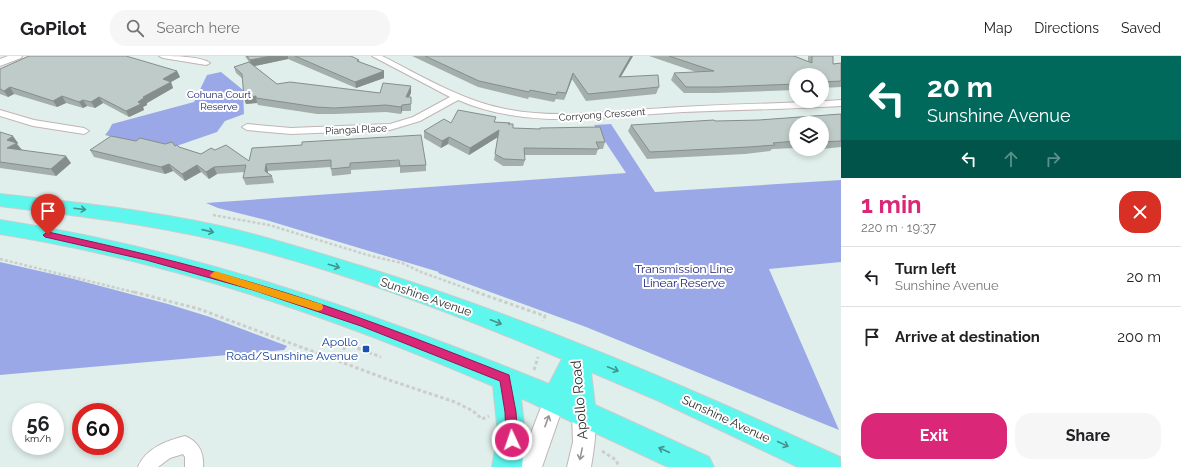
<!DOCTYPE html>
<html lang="en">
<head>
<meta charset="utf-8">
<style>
  body { margin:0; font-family:Raleway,sans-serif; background:#f6f6f6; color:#202124; height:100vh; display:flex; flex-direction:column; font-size:15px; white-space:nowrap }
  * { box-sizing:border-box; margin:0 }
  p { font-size:13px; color:#757577 }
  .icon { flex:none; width:22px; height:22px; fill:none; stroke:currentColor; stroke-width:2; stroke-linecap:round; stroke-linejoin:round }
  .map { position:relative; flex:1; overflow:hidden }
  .details { display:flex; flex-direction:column; background:#fff; width:340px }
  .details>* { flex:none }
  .top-card { background:#00695c; color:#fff; overflow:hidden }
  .controls { position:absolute; left:789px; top:12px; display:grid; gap:8px }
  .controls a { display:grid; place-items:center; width:40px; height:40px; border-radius:50%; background:#fff; box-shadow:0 2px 6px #0003; font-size:20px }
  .speed { position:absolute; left:12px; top:347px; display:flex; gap:8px; font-size:20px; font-weight:700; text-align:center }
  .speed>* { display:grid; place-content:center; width:52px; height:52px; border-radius:50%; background:#fff; box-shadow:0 2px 6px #0003; line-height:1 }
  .speed small { font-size:10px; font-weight:400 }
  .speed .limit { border:6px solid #d22; background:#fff; color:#111 }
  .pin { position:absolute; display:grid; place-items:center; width:34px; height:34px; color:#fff; margin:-41px -17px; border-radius:50% 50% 50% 0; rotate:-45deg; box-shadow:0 0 4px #0007 }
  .pin .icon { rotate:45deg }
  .me { position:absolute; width:44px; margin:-22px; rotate:357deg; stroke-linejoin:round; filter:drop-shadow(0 0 3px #0008) }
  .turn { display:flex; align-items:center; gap:14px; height:84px; padding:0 20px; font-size:18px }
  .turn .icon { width:52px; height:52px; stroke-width:2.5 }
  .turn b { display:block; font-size:28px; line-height:34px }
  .lanes { display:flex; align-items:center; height:38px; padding:0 20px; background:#0003; justify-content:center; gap:20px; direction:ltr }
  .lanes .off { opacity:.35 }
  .round { display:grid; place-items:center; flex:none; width:42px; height:42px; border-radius:16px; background:#f6f6f6 }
  .summary { display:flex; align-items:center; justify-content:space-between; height:68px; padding:0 20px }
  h1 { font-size:24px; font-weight:700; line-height:30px; color:#db2777 }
  .action { display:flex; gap:8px; margin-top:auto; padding:8px 20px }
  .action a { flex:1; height:46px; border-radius:16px; background:#db2777; color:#fff; font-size:16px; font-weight:700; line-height:46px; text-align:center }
  .action a+a { background:#f6f6f6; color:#202124 }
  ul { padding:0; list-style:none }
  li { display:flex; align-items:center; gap:12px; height:60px; padding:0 20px; border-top:1px solid #e0e0e0 }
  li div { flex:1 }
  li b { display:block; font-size:15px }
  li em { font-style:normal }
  header { display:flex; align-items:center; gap:24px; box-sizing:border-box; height:56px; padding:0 20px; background:#fff; border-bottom:1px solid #e0e0e0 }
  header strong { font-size:19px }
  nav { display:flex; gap:22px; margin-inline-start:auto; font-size:14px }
  .search { width:280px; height:36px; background:#f6f6f6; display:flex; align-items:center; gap:10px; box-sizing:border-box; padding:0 14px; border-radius:16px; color:#757577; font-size:15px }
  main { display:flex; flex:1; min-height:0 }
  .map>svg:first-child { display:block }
  .green { fill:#9ba8e7 }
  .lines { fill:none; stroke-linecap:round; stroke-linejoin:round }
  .minor-casing { stroke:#c1b4b4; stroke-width:2 }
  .tertiary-casing { stroke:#c1b4b4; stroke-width:2 }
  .primary-casing { stroke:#cdcdcd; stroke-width:2 }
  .path-far1 { stroke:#cdcdcd; stroke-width:2.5; stroke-dasharray:3 2; stroke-linecap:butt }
  .path { stroke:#cdcdcd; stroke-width:3; stroke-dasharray:3.5 2.5; stroke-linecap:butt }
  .minor { fill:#fff; fill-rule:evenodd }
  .tertiary { fill:#fff; fill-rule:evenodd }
  .primary { fill:#5df7ee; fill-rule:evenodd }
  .wall { fill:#a4afac }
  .shaded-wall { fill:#868e8c }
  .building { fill:#bfcbc8; stroke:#868e8c }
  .oneway { stroke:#46928e }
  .oneway2 { stroke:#969696 }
  .route { fill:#db2777; stroke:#8e194d }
  .slow { fill:#f59e0b }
  .transit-dot { fill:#1a4fb4; stroke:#fff; stroke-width:1.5 }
  .labels { text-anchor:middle; stroke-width:4; stroke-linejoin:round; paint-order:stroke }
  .far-park-label { font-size:10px; fill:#181b70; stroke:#fff }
  .far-street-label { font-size:10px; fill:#2e2e2e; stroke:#fff }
  .park-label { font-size:12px; fill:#181b70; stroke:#fff }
  .street-label { font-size:12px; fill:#2e2e2e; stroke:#fff }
  .transit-label { font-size:12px; fill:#164399; stroke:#fff; text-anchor:end }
  .near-street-label { font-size:14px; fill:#2e2e2e; stroke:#fff }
</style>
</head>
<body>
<header>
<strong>GoPilot</strong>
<div class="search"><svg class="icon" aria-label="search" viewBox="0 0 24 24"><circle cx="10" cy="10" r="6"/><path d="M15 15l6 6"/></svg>Search here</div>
<nav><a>Map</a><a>Directions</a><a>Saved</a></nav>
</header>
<main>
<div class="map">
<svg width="841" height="411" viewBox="0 0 841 411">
  <rect width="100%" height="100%" fill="#e0efeb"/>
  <path class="green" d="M221 16 243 34 244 58 225 65 217 76 165 94 105 79 109 74 112 68 194 46 207 19Z
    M611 68 655 136 841 124V206L769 213 839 374 586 271 438 217 439 216 266 164 218 152 206 147 626 117 594 69Z
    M0 206 70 222 168 248 210 261 287 290 284 294 0 319Z"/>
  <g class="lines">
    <g class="minor-casing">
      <path id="minor" d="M159 0C171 0 201 0 210 7L206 9 163 2Z
        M372 0H382C420 19 459 43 501 52 555 64 611 55 665 52 724 48 782 48 841 44V50C788 53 736 54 683 56 607 60 530 75 458 44L420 65 390 74 291 78 247 74 242 71 247 68 291 72 390 68 413 61 450 41Z
        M0 54 34 64 84 72 89 75 84 78 33 70 0 60Z
        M185 380C199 386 204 396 203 411H185V401L183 398 170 402 158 411H138C146 392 166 385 185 380Z"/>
    </g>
    <g class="tertiary-casing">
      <path id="tertiary" d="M8 0H22L21 2 0 10V3Z
        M554 335 562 338 565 345 542 411H518L546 338Z
        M583 346 591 350C599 369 594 391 591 411H567L573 386 572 357 575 350Z"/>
    </g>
    <g class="primary-casing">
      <path id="primary" d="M0 138C74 146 147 154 220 170 268 181 315 196 361 210 526 261 684 329 840 401L841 411H798L659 345 591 316 595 349 709 401 714 411H668L521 342 525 378 522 411H492L498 378 493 330C335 261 170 205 0 178V164C190 193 372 256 549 328L562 303C454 257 336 212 221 185 149 168 74 159 0 150Z"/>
    </g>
    <path class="path-far1" d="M213 159 269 169 371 200 402 207 421 216 479 237
      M0 203 137 237"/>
    <path class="path" d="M134 236 199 253 392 325 455 346 473 355 482 363 489 360
      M476 236 545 260 543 265
      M337 304 347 288 381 301
      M534 314 538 301
      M602 395 616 404 619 411"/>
    <use href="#minor" class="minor"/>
    <use href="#tertiary" class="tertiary"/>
    <use href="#primary" class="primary"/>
  </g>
  <path class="wall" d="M245 0H351L360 6 384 15V22L356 32 288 3 254 10 277 28 380 37H411L409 41H411V55H402L401 58 386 56 335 58H317L258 49 257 47 246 48 244 42 243 23 236 17 234 11 249 6Z
    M412 0H633L621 21 659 31 656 38 586 45 572 23 564 44 556 43 554 46 529 41 528 43 478 31Z
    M649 0H794L808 6V0H833V8L841 7V31L822 32V19H796V34L715 37H684L671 24 674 17 696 16Z
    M0 13 177 15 180 21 171 26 173 32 147 47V49L143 51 144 54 129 61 103 47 95 52 87 50 83 52 66 47 57 51 14 38 8 41 0 38Z
    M841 58V91L822 93V67H796V92L772 93 770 95 745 98 647 103 628 75 631 69 759 64Z
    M496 66 510 67V68L513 72 539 73 540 72 605 86 603 93H598L596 99H524L525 104 523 110H503L494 104 498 81 469 99 448 88 441 92 424 82V75L451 67Z
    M0 76 18 87 17 88 22 94H21L71 107 56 120 0 112Z
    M136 85 175 90 179 91 201 98 215 94 249 105 302 89 426 109V115L400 117V111L351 114V118L332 120 331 111 268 115V117L272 120 274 127 246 129 243 122 244 116 217 118 209 123 201 116 185 125 173 115 165 118 94 101 90 94Z"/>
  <path class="shaded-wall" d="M271 0H288V3L251 11 250 4Z
    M631 0H633L617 27 619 21Z
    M177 15 180 21 171 26 173 32 147 47V49L143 51 144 54 129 61 126 55 143 41 163 23Z
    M384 15V22L356 32 355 26Z
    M573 17 572 23 564 44 566 37Z
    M411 30V37L406 47V41Z
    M10 31 14 38 8 41 4 35Z
    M62 40 66 47 57 51 53 45Z
    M256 40 257 47 246 48 244 42Z
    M99 41 103 47 95 52 91 46Z
    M83 44 87 50 83 52 79 46Z
    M402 49V55L401 58V51Z
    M499 74 498 81 469 99 470 92Z
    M13 80 18 87 17 88 22 94 13 99 7 92V84Z
    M449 81 448 88 441 92 442 85Z
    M66 100 71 107 56 120 51 113Z
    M169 108 173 115 165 118 161 111Z
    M266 108 268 115V120L265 115Z
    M197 109 201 116 185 125 182 118Z
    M214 111 217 118 209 123 206 116Z"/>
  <path class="building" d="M29 0H126L177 15 163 23 171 26 143 41 144 42 138 46 141 48 126 55 99 41 91 46 83 44 79 46 62 40 53 45 10 31 4 35 0 33V13Z
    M247 0H271L250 4Z
    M295 0H351L359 4 357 5 384 15 355 26Z
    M425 0H631L619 21 658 19 659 31 588 38 573 17 566 37 557 36 556 39 530 34 529 36 479 25Z
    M669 0H794L812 7V0H833V8L841 7V25L822 26V19H796V28L718 31H686L674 17 714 15Z
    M249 6 277 28 290 26 380 37 383 27 411 30 406 41H411V48L402 49 401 51 386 49 334 52 316 51 256 42V40L244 42 242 18 234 11Z
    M458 54 496 61 494 66 510 67 508 68H513V72L540 73V72L600 71 605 86H596L599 93 524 92 525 104 504 103 495 98 499 74 470 92 449 81 442 85 424 75 444 63 451 67Z
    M841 58V85L822 86V67H796V85L773 87 775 89 749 91 650 96 631 69 714 64 715 65 759 64Z
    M0 76 13 80 7 84 17 87 7 92 66 100 51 113 0 106Z
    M421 79 426 109 400 110 399 104 350 107V111L331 113V104L266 108 265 115 272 120 243 122 246 109 214 111 206 116 197 109 182 118 169 108 161 111 90 94 111 80 136 85 140 82 165 88 172 86 175 90 177 89 179 91 201 98 211 92 215 94 226 89 249 105 252 92 302 89V86Z"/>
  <defs><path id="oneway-shaft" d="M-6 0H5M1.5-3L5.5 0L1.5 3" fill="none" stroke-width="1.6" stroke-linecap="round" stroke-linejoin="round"/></defs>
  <g class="oneway">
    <use href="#oneway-shaft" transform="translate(80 153) rotate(7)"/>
    <use href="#oneway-shaft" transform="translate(208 175) rotate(13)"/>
    <use href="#oneway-shaft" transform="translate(334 210) rotate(17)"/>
    <use href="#oneway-shaft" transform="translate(496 266) rotate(21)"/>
    <use href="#oneway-shaft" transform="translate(613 313) rotate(22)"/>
    <use href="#oneway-shaft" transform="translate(783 388) rotate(25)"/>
    <use href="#oneway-shaft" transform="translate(664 394) rotate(-155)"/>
  </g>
  <g class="oneway2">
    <use href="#oneway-shaft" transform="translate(547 365) rotate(-70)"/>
    <use href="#oneway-shaft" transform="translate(581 398) rotate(102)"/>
  </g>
  <path class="route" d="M48 176C117 191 185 207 253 227 340 252 425 286 509 319L516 356 518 384 516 389 512 390 508 389 506 384 505 356 500 325 361 270 253 234 146 204 45 181 43 179Z"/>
  <path class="slow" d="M215 215 318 247 322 248 323 251 322 254 318 255 211 221 210 219Z"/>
  <rect class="transit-dot" x="362" y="289" width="8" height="8" rx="2"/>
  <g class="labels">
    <g class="far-park-label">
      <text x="219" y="42">Cohuna Court<tspan x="219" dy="12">Reserve</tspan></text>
    </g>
    <g class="far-street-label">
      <text transform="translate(602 58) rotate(-4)" y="4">Corryong Crescent</text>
      <text transform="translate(356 73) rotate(-3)" y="4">Piangal Place</text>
    </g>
    <g class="park-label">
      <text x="684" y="217">Transmission Line<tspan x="684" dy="14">Linear Reserve</tspan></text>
    </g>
    <g class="street-label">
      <text transform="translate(426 241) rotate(19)" y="4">Sunshine Avenue</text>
      <text transform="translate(726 363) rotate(25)" y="4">Sunshine Avenue</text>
    </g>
    <g class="transit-label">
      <text x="358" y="290">Apollo<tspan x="358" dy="14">Road/Sunshine Avenue</tspan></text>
    </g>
    <g class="near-street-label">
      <text transform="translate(579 344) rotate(-95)" y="5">Apollo Road</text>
    </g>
  </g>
</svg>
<div class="controls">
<a><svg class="icon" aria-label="search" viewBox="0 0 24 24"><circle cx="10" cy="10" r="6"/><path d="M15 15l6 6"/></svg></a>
<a><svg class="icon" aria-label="layers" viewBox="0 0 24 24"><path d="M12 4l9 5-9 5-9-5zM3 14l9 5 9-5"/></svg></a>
</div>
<div class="speed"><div>56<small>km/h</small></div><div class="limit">60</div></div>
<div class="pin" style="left:48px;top:179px;background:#d93025"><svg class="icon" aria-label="arrive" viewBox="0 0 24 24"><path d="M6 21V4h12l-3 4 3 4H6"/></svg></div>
<svg class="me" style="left:512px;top:384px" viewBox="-20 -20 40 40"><circle r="17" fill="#db2777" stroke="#fff" stroke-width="3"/><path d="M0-11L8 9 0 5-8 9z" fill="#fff"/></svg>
</div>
<section class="details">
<div class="top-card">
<div class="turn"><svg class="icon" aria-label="left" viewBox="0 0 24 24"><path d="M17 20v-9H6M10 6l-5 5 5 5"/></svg><div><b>20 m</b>Sunshine Avenue</div></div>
<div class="lanes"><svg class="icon" aria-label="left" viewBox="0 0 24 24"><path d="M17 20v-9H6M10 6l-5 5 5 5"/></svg><svg class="icon off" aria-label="ahead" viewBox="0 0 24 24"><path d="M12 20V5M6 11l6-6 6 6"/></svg><svg class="icon off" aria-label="right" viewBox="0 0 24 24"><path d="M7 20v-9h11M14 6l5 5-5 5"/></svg></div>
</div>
<div class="summary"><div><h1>1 min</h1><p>220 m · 19:37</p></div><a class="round" style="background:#d93025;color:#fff"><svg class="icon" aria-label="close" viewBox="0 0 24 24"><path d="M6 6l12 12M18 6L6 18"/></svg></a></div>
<ul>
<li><svg class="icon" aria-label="left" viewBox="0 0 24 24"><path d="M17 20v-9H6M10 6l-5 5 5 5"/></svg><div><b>Turn left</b><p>Sunshine Avenue</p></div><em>20 m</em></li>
<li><svg class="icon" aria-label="arrive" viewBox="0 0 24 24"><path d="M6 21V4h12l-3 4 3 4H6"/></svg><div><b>Arrive at destination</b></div><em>200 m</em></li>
</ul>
<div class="action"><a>Exit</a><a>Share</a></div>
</section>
</main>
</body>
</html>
